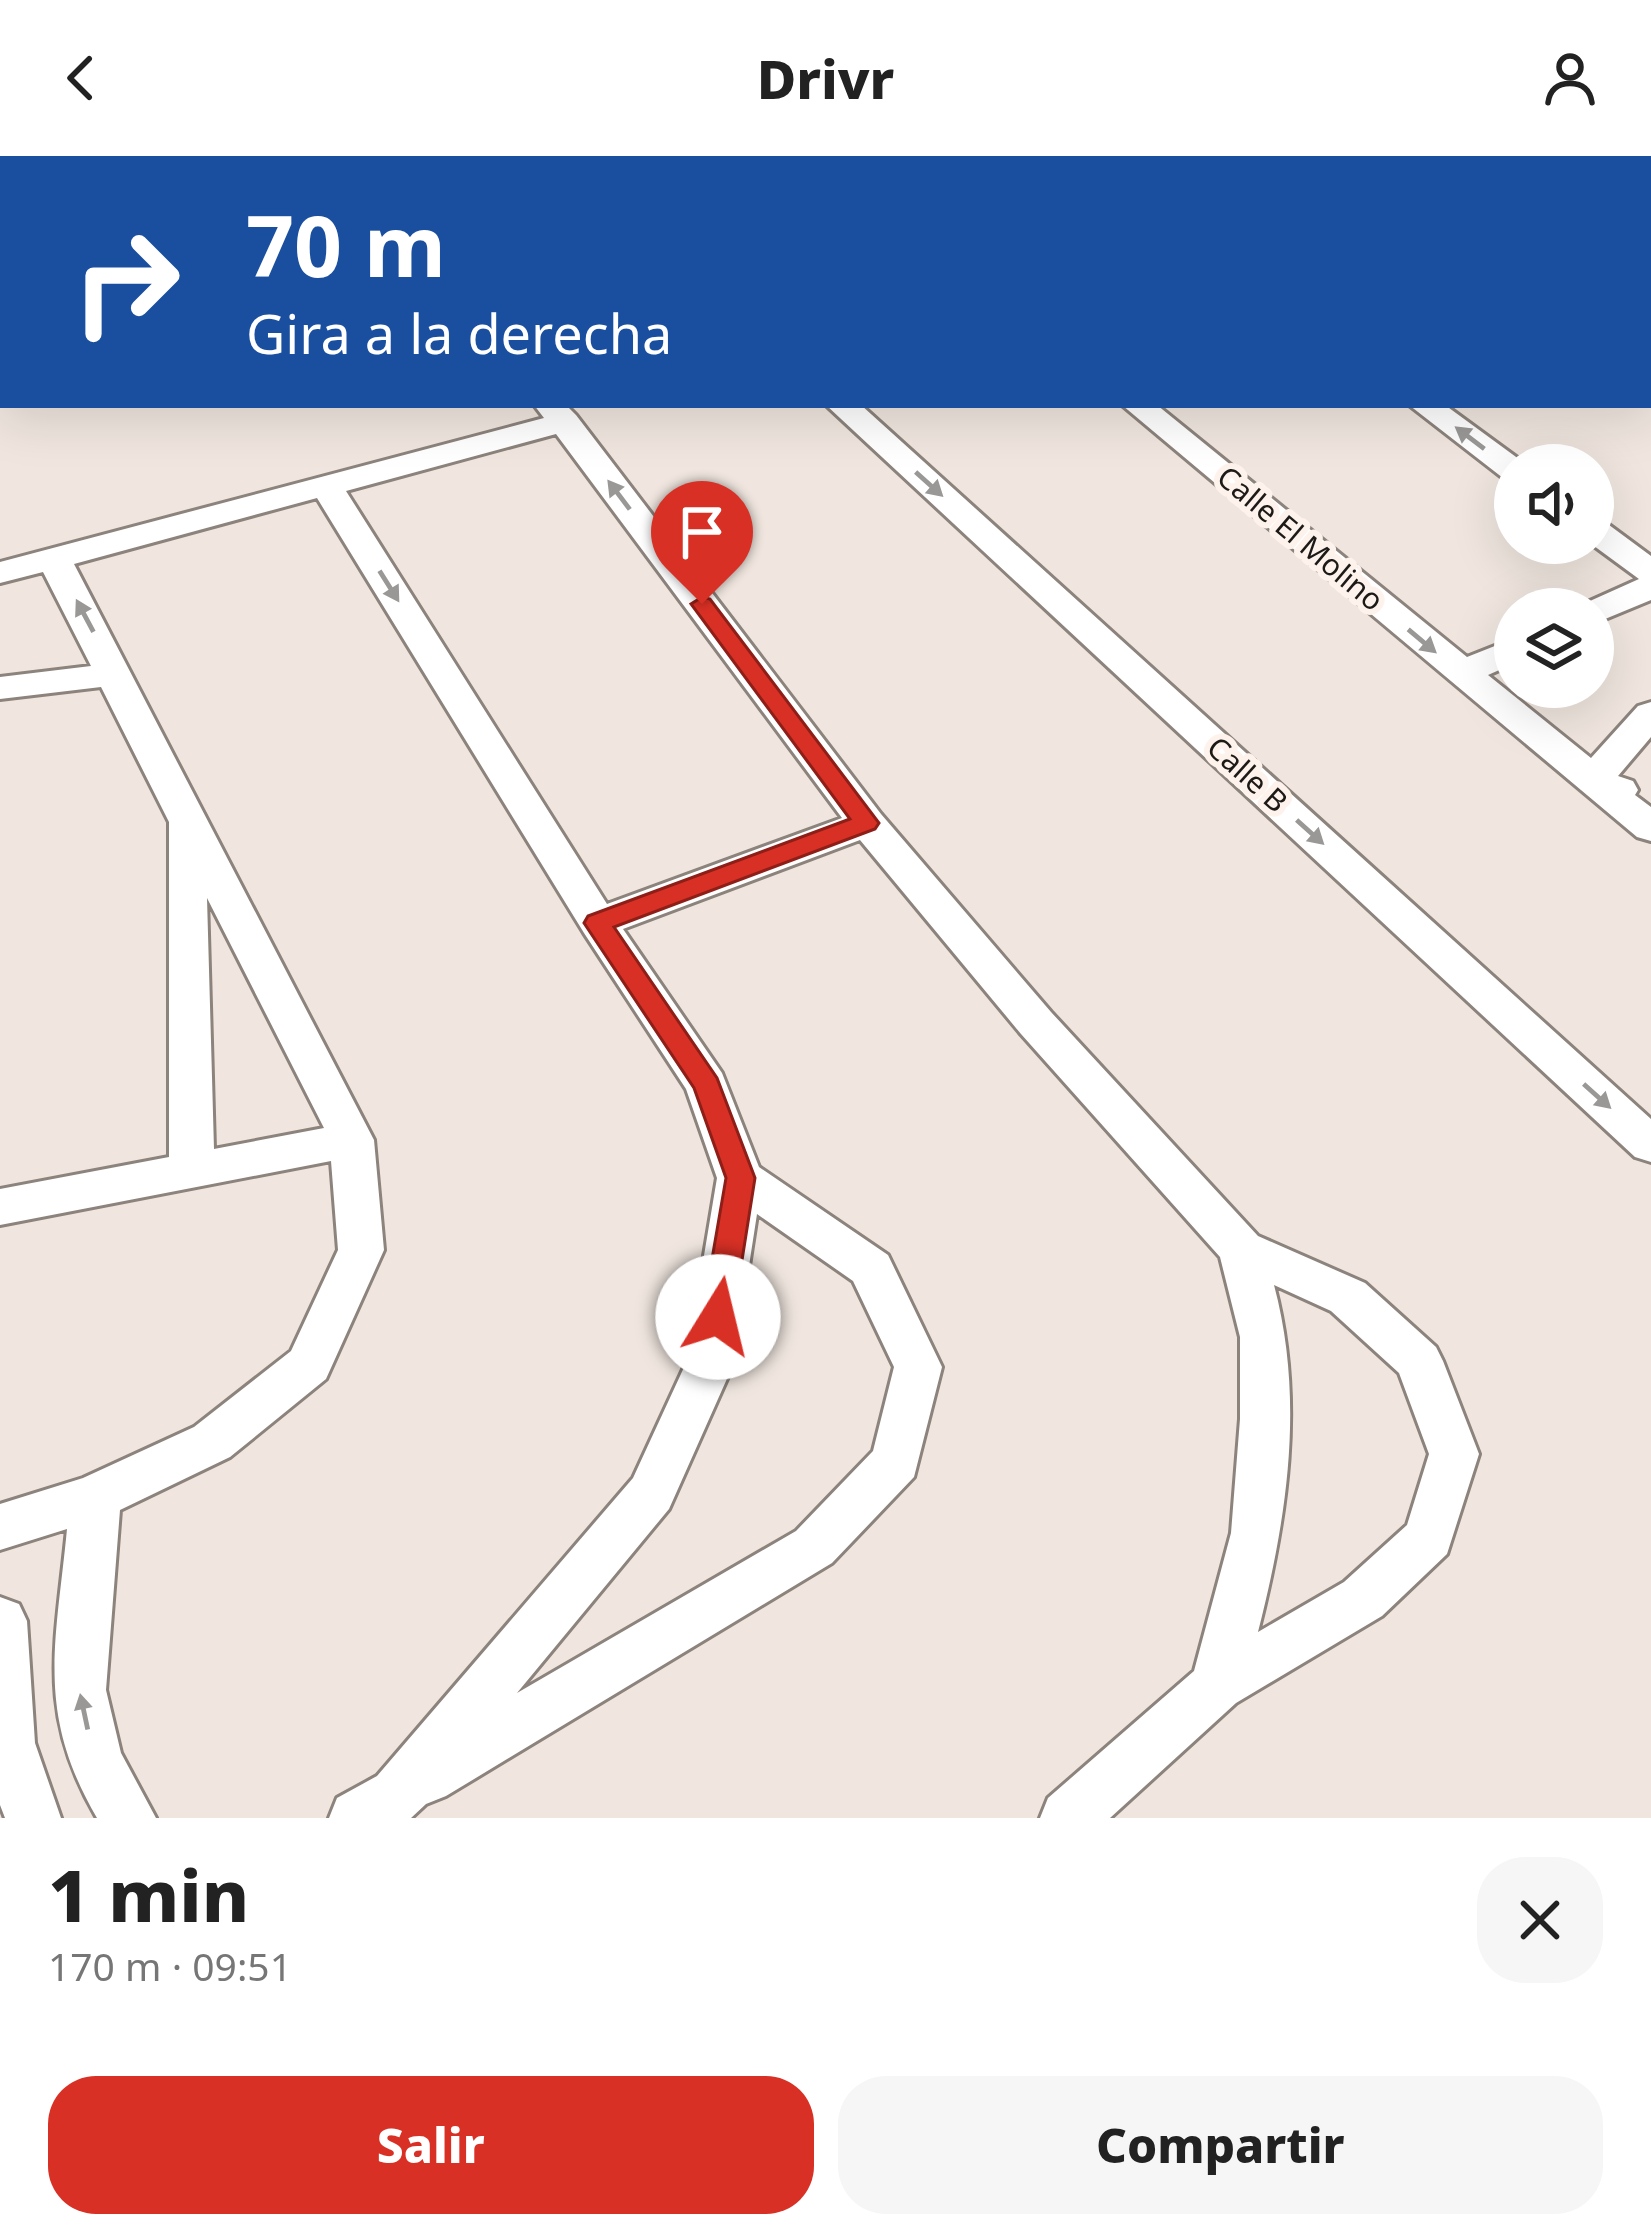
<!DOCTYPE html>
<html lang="es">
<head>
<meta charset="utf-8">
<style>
  body { margin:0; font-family:"Noto Sans",sans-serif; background:#f6f6f6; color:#222; height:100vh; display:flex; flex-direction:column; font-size:45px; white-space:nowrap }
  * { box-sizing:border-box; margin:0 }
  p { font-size:39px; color:#767676 }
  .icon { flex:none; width:66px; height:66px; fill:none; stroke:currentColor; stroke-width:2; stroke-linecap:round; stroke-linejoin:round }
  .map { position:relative; height:1662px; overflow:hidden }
  .panel { display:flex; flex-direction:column; background:#fff; flex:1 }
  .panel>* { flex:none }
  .top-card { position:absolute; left:0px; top:0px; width:1653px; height:252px; box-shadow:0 12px 48px #0002; background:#1a4fa0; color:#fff; overflow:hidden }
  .fabs { position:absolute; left:1494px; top:288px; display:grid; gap:24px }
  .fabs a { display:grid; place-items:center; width:120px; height:120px; border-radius:50%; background:#fff; box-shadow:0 12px 48px #0002; font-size:60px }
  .pin { position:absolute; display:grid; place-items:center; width:102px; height:102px; color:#fff; margin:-123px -51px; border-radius:50% 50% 50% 0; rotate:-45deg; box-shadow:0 0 12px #0007 }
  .pin .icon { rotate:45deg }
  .me { position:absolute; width:132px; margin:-66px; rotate:9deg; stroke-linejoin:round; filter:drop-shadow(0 0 9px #0008) }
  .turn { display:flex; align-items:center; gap:42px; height:252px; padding:0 48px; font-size:54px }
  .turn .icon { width:156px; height:156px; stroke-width:2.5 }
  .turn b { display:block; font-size:84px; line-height:102px }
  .round { display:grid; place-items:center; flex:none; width:126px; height:126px; border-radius:48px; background:#f6f6f6 }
  .overview { display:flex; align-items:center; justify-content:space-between; height:204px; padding:0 48px }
  h1 { font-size:72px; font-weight:800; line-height:90px }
  .button { display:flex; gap:24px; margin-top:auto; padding:24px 48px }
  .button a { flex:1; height:138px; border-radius:48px; background:#d93025; color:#fff; font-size:48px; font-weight:800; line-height:138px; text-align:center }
  .button a+a { background:#f6f6f6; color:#222 }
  header { display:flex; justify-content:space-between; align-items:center; height:156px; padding:0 48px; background:#fff; font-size:54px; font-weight:800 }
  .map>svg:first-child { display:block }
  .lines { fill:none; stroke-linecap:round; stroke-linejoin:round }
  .minor-casing { stroke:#8c837c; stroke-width:6 }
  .minor { fill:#fff; fill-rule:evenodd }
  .oneway { fill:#999896 }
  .route { fill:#d93025; stroke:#8d1f18; stroke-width:3 }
  .labels { text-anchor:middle; stroke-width:12; stroke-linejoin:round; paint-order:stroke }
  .street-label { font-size:30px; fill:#1c1916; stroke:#fdf3ec }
</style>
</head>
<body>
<header><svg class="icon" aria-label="back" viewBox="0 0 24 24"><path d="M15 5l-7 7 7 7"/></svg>Drivr<svg class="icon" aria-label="person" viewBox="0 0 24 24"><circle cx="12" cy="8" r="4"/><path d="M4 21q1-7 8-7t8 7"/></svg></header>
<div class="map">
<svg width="1651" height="1662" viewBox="0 0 1651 1662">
  <rect width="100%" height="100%" fill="#f0e6df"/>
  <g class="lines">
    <g class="minor-casing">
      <path id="minor" d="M611 0H640L643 3H614Z
        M968 0H1007L965 3Z
        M1532 0H1566L1529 3Z
        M1601 0H1631L1634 3H1604Z
        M1650 12H1651V29H1650Z
        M1650 165H1651V184H1650Z
        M1650 199H1651V217H1650Z
        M534 249H566L576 259 881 658 1051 856 1258 1080 1365 1127 1436 1191 1443 1205 1479 1298 1447 1398 1382 1460 1236 1547 1110 1662H1040L1048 1642 1194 1515 1231 1377 1240 1263V1181L1220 1101 1021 878 860 684 623 773 722 917 759 1011 888 1099 942 1211 914 1321 832 1407 446 1640 426 1648 411 1662H329L337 1642 377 1620 633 1322 686 1207 717 1022 686 933 584 777 317 342 74 408 374 984 384 1094 326 1223 230 1301 120 1354 106 1534 121 1597 156 1662H97C35 1556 56 1488 67 1373L0 1394V1348L83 1322 194 1271 291 1195 338 1094 331 1005 0 1069V1033L169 1001V666L101 531 0 543V521L91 510 43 416 0 427V406L544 262ZM556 278 842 662 607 748 346 335ZM207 742 324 972 214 993ZM757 1058 853 1125 894 1211 873 1295 796 1375 517 1537 669 1353 734 1207ZM1274 1129 1331 1155 1399 1217 1429 1298 1407 1369 1344 1426 1258 1476C1287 1362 1305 1245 1274 1129Z
        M826 249H861L1651 963V1006L1635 1001Z
        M1122 249H1157L1467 501 1515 482V507L1488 519 1591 602 1638 550 1651 546V581L1618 620 1633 625 1638 634 1635 639 1651 651V685L1637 681Z
        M1409 249H1445L1527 309H1515V325L1503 322Z
        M1593 363 1605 366 1651 400V444L1593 468V453H1578L1581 449 1639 423 1590 387Z
        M0 1441 19 1448 27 1465 35 1587 61 1662H5L0 1649Z"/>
    </g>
    <use href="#minor" class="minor"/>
  </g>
  <defs><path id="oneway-solid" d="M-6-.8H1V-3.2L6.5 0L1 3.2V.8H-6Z" transform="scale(3)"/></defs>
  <g class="oneway">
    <use href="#oneway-solid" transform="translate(1470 282) rotate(-143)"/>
    <use href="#oneway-solid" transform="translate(929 328) rotate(42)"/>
    <use href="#oneway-solid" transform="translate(619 339) rotate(-127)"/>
    <use href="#oneway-solid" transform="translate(389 430) rotate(58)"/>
    <use href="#oneway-solid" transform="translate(85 460) rotate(-118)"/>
    <use href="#oneway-solid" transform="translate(1422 485) rotate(40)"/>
    <use href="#oneway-solid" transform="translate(1310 676) rotate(42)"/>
    <use href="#oneway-solid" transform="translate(1597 940) rotate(42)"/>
    <use href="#oneway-solid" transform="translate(84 1556) rotate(-102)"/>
  </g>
  <path class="route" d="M702 441 710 443 879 667 875 673 614 771 717 922 755 1022 733 1161 729 1170 718 1174 707 1170 702 1161 726 1022 694 932 584 767 588 760 850 663 691 448Z"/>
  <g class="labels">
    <g class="street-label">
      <text transform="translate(1300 383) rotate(40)" y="10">Calle El Molino</text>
      <text transform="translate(1247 619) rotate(42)" y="10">Calle B</text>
    </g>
  </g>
</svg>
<div class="fabs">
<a><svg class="icon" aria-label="sound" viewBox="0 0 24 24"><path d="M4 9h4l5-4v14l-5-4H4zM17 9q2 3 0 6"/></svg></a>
<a><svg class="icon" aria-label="layers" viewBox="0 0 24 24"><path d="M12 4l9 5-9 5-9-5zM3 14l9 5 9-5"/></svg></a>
</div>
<div class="pin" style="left:702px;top:448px;background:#d93025"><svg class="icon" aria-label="arrive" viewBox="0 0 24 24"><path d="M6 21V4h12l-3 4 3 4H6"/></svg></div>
<svg class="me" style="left:718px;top:1161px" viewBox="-20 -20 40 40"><circle r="19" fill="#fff"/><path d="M0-13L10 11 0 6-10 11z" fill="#d93025"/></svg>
<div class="top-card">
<div class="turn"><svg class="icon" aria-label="right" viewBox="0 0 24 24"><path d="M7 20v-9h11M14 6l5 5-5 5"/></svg><div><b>70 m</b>Gira a la derecha</div></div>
</div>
</div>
<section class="panel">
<div class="overview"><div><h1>1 min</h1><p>170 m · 09:51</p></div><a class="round"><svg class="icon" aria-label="close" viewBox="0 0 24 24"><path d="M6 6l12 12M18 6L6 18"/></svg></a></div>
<div class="button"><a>Salir</a><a>Compartir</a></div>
</section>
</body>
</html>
